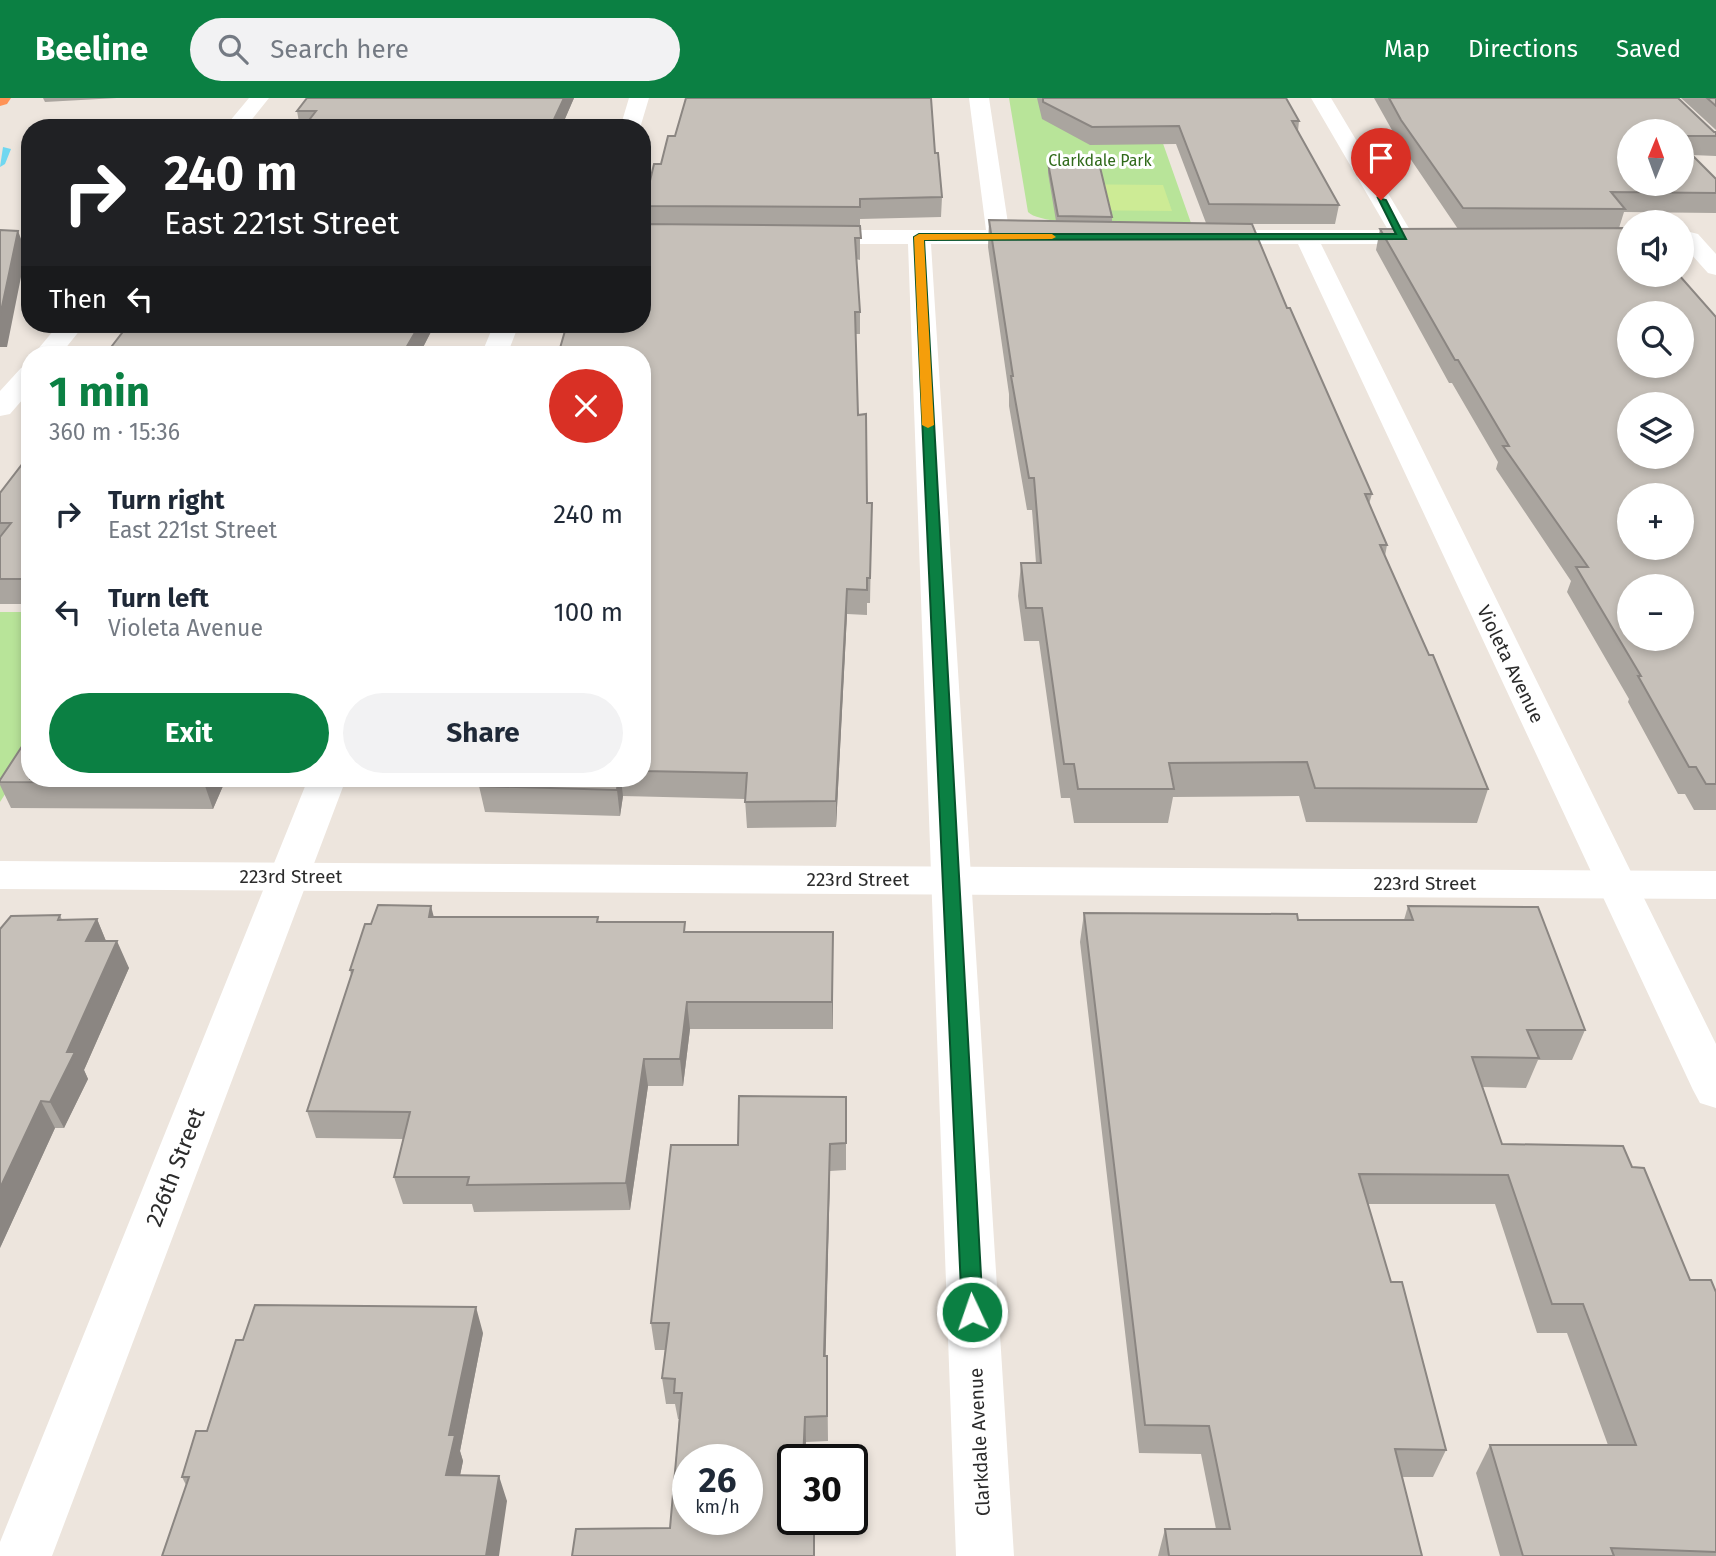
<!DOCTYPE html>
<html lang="en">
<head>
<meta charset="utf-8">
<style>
  body { margin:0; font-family:"Fira Sans",sans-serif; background:#f2f2f3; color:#1f2937; height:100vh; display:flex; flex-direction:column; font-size:26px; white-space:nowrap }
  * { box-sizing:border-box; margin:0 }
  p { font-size:23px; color:#747a83 }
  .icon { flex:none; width:38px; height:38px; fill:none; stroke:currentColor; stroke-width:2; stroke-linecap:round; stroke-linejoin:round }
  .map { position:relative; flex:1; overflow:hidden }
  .panel { position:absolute; left:21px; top:248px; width:630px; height:441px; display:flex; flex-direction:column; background:#fff; border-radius:28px; box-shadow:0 4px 10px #0003 }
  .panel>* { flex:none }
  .top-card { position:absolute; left:21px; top:21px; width:630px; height:214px; border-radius:28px; box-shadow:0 4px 10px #0003; background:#202124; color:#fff; overflow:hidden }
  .needle { width:46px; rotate:1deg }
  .tools { position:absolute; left:1617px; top:21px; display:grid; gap:14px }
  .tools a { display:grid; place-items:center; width:77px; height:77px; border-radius:50%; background:#fff; box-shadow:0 4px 10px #0003; font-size:35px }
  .speed { position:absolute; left:672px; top:1346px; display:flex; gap:14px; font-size:35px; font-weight:700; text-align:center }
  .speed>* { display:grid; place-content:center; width:91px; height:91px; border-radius:50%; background:#fff; box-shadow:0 4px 10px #0003; line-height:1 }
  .speed small { font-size:18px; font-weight:400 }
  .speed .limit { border:4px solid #111; border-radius:10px; background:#fff; color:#111 }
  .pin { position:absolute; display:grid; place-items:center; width:60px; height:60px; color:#fff; margin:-72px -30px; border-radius:50% 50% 50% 0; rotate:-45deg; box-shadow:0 0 7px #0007 }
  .pin .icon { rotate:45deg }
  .me { position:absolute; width:77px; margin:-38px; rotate:357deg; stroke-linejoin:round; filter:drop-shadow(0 0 5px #0008) }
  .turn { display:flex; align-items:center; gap:24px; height:147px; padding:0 28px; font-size:32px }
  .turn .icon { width:91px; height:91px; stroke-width:2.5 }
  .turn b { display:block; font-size:49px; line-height:60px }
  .then { display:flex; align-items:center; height:66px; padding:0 28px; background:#0003; gap:14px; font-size:26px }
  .round { display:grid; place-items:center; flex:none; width:74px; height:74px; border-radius:37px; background:#f2f2f3 }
  .headline { display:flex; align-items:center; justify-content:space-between; height:119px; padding:0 28px }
  h1 { font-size:42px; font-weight:700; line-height:52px; color:#0b8043 }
  .cta { display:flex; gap:14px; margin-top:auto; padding:14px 28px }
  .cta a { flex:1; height:80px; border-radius:42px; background:#0b8043; color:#fff; font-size:28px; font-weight:700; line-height:80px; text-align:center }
  .cta a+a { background:#f2f2f3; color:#1f2937 }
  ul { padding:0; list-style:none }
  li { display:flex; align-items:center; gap:21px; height:98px; padding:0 28px }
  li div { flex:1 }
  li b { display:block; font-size:26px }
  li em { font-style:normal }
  header { display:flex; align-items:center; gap:42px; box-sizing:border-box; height:98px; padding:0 35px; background:#0b8043; color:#fff }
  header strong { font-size:33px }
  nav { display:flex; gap:38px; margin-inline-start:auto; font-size:24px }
  .search { width:490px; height:63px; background:#f2f2f3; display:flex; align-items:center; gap:18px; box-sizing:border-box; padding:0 24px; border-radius:38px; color:#747a83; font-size:26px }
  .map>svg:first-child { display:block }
  .green { fill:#b8e499 }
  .pitch { fill:#cdeb95 }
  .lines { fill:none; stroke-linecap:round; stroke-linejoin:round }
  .stream { fill:#70d7f0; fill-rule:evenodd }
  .minor { fill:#fff; fill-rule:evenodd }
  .tertiary { fill:#fff; fill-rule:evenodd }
  .motorway { fill:#ff9356; fill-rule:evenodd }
  .wall { fill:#aaa59f; fill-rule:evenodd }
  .shaded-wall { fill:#8b8682 }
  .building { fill:#c6c0b9; stroke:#8b8682; stroke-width:2; fill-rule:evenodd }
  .route { fill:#0b8043; stroke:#07532c; stroke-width:2 }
  .slow { fill:#f59e0b }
  .labels { text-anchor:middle; stroke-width:6; stroke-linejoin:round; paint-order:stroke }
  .far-park-label { font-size:16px; fill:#306a1a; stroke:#fff }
  .street-label { font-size:19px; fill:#2b2b2b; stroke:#fff }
  .near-street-label { font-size:23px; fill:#2b2b2b; stroke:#fff }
</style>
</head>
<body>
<header>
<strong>Beeline</strong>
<div class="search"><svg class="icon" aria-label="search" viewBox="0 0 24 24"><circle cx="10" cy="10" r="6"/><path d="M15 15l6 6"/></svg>Search here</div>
<nav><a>Map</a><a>Directions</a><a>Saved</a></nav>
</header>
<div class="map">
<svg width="1716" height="1458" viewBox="0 0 1716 1458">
  <rect width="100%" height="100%" fill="#ede5dd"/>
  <path class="green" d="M1009 0H1147L1191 125C1163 125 1044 131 1028 114Z
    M0 514H30V657L0 704Z"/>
  <path class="pitch" d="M1056 86 1163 87 1172 113 1061 112Z"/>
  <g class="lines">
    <path class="stream" d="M3 49 11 51 5 66 0 69Z"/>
    <path class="minor" d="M629 0H649L640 30H620Z
      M969 0H989L1009 132 1047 134 1051 139 1047 144 1039 146H931L1014 1458H956L908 146H809L801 144 797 139 801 134 809 132H986Z
      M1311 0H1331L1410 132 1439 134 1443 139 1439 144 1431 146H1321L1716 946V1010L1700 1005 1693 992 1298 146H1204L1196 144 1192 139 1196 134 1204 132H1388Z
      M1690 134 1698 136 1716 156V177L1708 175 1682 146V136Z
      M494 226H519L507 257H481Z
      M308 681H346L52 1458H0V1444Z"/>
    <path class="tertiary" d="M249 0H269L245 30H224Z
      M59 226H85L60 257H33Z
      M30 268V293L10 316 0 318V293L21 270Z
      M0 763 1716 773V801L0 791Z"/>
    <path class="motorway" d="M0 0H11L7 6 0 8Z"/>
  </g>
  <path class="wall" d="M43 0H117L45 4Z
    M574 0 561 30H300L297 13Z
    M1037 0H1286L1299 23 1298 33 1339 107 1335 126H1252L1287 210 1372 396 1369 406 1387 447 1385 458 1488 691 1477 725 1306 724 1299 698 1173 699 1168 725H1074L1070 700H1061L1039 543H1024L1018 498 1021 465H1036L1032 412H1027L1009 308V296L988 149 989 122 1056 123 1048 75V65L1112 119V124L1206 125 1176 46 1090 47 1042 21Z
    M1374 0H1678L1714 34H1716V58L1692 57 1716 81V115L1624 114 1619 130 1716 219V712H1694L1685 696H1678L1628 604 1629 601 1567 494 1571 483 1496 371 1498 364 1452 285H1449L1376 152 1380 131H1458L1397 41ZM1629 33H1682V86Z
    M1681 0H1716V32Z
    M935 55 942 99 941 119 860 121V162L856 161 860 214V236H855L858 317 867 405H872L870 505H867V517L847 516 836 729 747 730 745 701 623 698 620 718 485 714 479 688 481 681H642V257L646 126 644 108Z
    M129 226H435L419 257H105Z
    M30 356V506H0V395Z
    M226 681 213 711 11 710 0 687V682Z
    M1408 808 1585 932 1572 962H1538L1526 990 1482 989 1502 1046 1632 1069 1690 1182 1716 1194V1458H1500L1476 1375 1490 1347H1608L1567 1235H1537L1495 1106H1368L1391 1184 1446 1352 1433 1379H1402L1422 1458H1158L1165 1431H1216L1201 1356 1139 1355 1080 844 1084 815 1298 822H1404Z
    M60 817 62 822 97 821 106 843 129 870 84 972 88 981 64 1030H55L0 1150Z
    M434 819 598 824 686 834H833V931H690L683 988H648L630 1112 474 1114 472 1106H403L394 1079 403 1041 316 1040 307 1013 351 877 350 872 371 826Z
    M846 999V1072L830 1073 825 1258H827L828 1343 806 1344 793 1421H802V1432H814L815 1458H572L670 1430 679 1321H678L675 1306H666L662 1280 665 1252H655L651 1225 738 1047Z
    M483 1235 460 1353 463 1363 460 1377 507 1403 186 1387 182 1379 207 1333Z"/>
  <path class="shaded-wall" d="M564 0H574L561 30H550Z
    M18 133 26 154 7 249H0V218Z
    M420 226H435L419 257H407L406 250Z
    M847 491V516L836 729V703Z
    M206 681H226L213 711 204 685Z
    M618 681H621L623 698 620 718 617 692Z
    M431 808 438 835 429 819Z
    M97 821 108 848 86 843Z
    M833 834V931L832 904Z
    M117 843 129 870 84 972 88 981 64 1030 50 1004 67 954Z
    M687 904 690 931 683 988 680 961Z
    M644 961 648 988 630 1112 626 1085Z
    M41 1003 55 1030 0 1150V1090Z
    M830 1046V1073L825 1284 824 1258Z
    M476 1209 483 1235 460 1353 463 1363 455 1402 446 1377 449 1337Z
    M805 1319 806 1344 805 1362H803Z
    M499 1378 507 1403 499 1458H486Z
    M800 1421H802L801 1456 800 1432Z"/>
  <path class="building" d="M307 0H564L550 30H303L316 13H297Z
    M686 0H931L935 55H938L942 99 860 101V109L644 108 654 66H661L668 38H675Z
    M1043 0H1286L1299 23H1292L1339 107 1209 106 1179 28 1092 29 1043 4Z
    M1389 0H1678L1714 34H1716V38H1682V33H1629V86H1682V47L1716 81V95L1611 94 1625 111 1463 110 1401 22Z
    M1707 0H1716V8Z
    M1048 65H1099L1112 119 1058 118Z
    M989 122 1252 126 1287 210H1290L1372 396H1365L1387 447H1380L1429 557H1433L1488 691 1315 690 1307 664 1169 665 1174 691H1078L1074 666H1064L1042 510H1026L1021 465H1041L1034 380H1029L1011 278H1013Z
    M642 126 860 128 861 140H855L860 214H855L858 317 866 316 867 405H872L870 480H867V492L847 491 836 703 745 704 747 675 642 673V257H558L567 226H642Z
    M1629 130V177H1679L1716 219V686H1706L1696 669H1689L1638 578H1641L1576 469H1588L1503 348H1509L1458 262H1455L1380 131ZM1629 215H1682V268H1629ZM1629 306H1682V359H1629ZM1629 397H1682V450H1629ZM1629 488H1682V541H1629Z
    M0 132 18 133 0 218Z
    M129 226H420L406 250H403L399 257H105Z
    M30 356V481H0V439L11 425H0V395Z
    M30 636V681H206L204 685 0 684V682Z
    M481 681H618L617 692 479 688Z
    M378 807 431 808 429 819H598L597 824H685L684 834H833L832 904H687L680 961H644L626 1085 467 1087 469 1079H394L410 1014 307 1013 353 872H350L365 826H371Z
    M1408 808 1538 809 1585 932H1527L1539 960 1472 959 1502 1046 1623 1048 1632 1069 1644 1070 1690 1182H1711L1716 1194V1454L1611 1450 1614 1458H1523L1490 1347H1636L1583 1206H1552L1508 1077 1359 1076 1391 1184H1402L1446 1352 1395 1351 1422 1458H1169L1165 1431H1230L1209 1328 1145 1327 1084 815 1297 816 1298 822H1413Z
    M60 817 58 822 97 821 86 843H117L67 954H75L50 1004 41 1003 0 1090V831L11 818Z
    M739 998 846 999V1045L830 1046 824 1258H827V1318L805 1319 803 1362H793V1421H800V1432H814V1458H572L576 1431 670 1430 682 1295H674L675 1281 662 1280 669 1225H651L671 1047H738ZM688 1362H747V1421H688Z
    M255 1207 476 1209 449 1337H455L446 1377 499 1378 486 1458H162L189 1379H182L196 1333H207L236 1242H243Z"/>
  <path class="route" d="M1378 100 1386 102 1406 141 924 142 983 1214 980 1221 972 1224 965 1221 962 1214 914 139 919 136H1396Z"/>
  <path class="slow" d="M919 136H1052L1056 139 1052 141 924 142 934 327 928 330 922 327 914 139Z"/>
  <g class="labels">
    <g class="far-park-label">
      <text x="1100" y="68">Clarkdale Park</text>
    </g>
    <g class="street-label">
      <text transform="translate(1511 566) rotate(64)" y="7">Violeta Avenue</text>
      <text x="291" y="785">223rd Street</text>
      <text x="858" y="788">223rd Street</text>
      <text x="1425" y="792">223rd Street</text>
      <text transform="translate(979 1344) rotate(-93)" y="7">Clarkdale Avenue</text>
    </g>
    <g class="near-street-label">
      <text transform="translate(175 1069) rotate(-69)" y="8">226th Street</text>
    </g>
  </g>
</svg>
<div class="tools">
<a><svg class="needle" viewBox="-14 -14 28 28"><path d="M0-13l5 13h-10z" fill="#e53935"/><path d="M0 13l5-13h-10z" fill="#747a83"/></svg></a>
<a><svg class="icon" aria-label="sound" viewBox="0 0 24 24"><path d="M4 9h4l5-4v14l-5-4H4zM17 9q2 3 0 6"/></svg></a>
<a><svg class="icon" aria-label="search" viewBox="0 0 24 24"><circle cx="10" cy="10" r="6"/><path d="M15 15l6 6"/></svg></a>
<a><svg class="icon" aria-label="layers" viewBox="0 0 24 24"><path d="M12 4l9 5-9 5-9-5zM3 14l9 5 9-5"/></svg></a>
<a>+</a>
<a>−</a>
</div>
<div class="speed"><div>26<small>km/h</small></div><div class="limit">30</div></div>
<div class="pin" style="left:1381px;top:102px;background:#d93025"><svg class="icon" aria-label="arrive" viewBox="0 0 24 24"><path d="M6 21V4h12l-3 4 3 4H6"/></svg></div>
<svg class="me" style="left:972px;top:1214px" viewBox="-20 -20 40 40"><circle r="17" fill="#0b8043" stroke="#fff" stroke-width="3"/><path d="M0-11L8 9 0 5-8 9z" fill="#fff"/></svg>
<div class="top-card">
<div class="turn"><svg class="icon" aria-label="right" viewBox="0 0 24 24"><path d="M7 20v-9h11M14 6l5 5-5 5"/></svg><div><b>240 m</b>East 221st Street</div></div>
<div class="then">Then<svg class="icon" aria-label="left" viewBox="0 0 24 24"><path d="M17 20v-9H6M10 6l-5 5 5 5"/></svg></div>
</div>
<section class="panel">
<div class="headline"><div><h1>1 min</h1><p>360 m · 15:36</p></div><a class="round" style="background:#d93025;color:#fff"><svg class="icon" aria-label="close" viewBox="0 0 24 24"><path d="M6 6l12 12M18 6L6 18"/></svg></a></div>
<ul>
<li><svg class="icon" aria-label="right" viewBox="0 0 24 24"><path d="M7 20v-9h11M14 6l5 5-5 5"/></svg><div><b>Turn right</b><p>East 221st Street</p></div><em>240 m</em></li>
<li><svg class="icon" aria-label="left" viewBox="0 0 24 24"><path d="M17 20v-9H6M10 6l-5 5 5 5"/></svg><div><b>Turn left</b><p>Violeta Avenue</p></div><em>100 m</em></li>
</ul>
<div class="cta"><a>Exit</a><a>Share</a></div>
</section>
</div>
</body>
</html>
